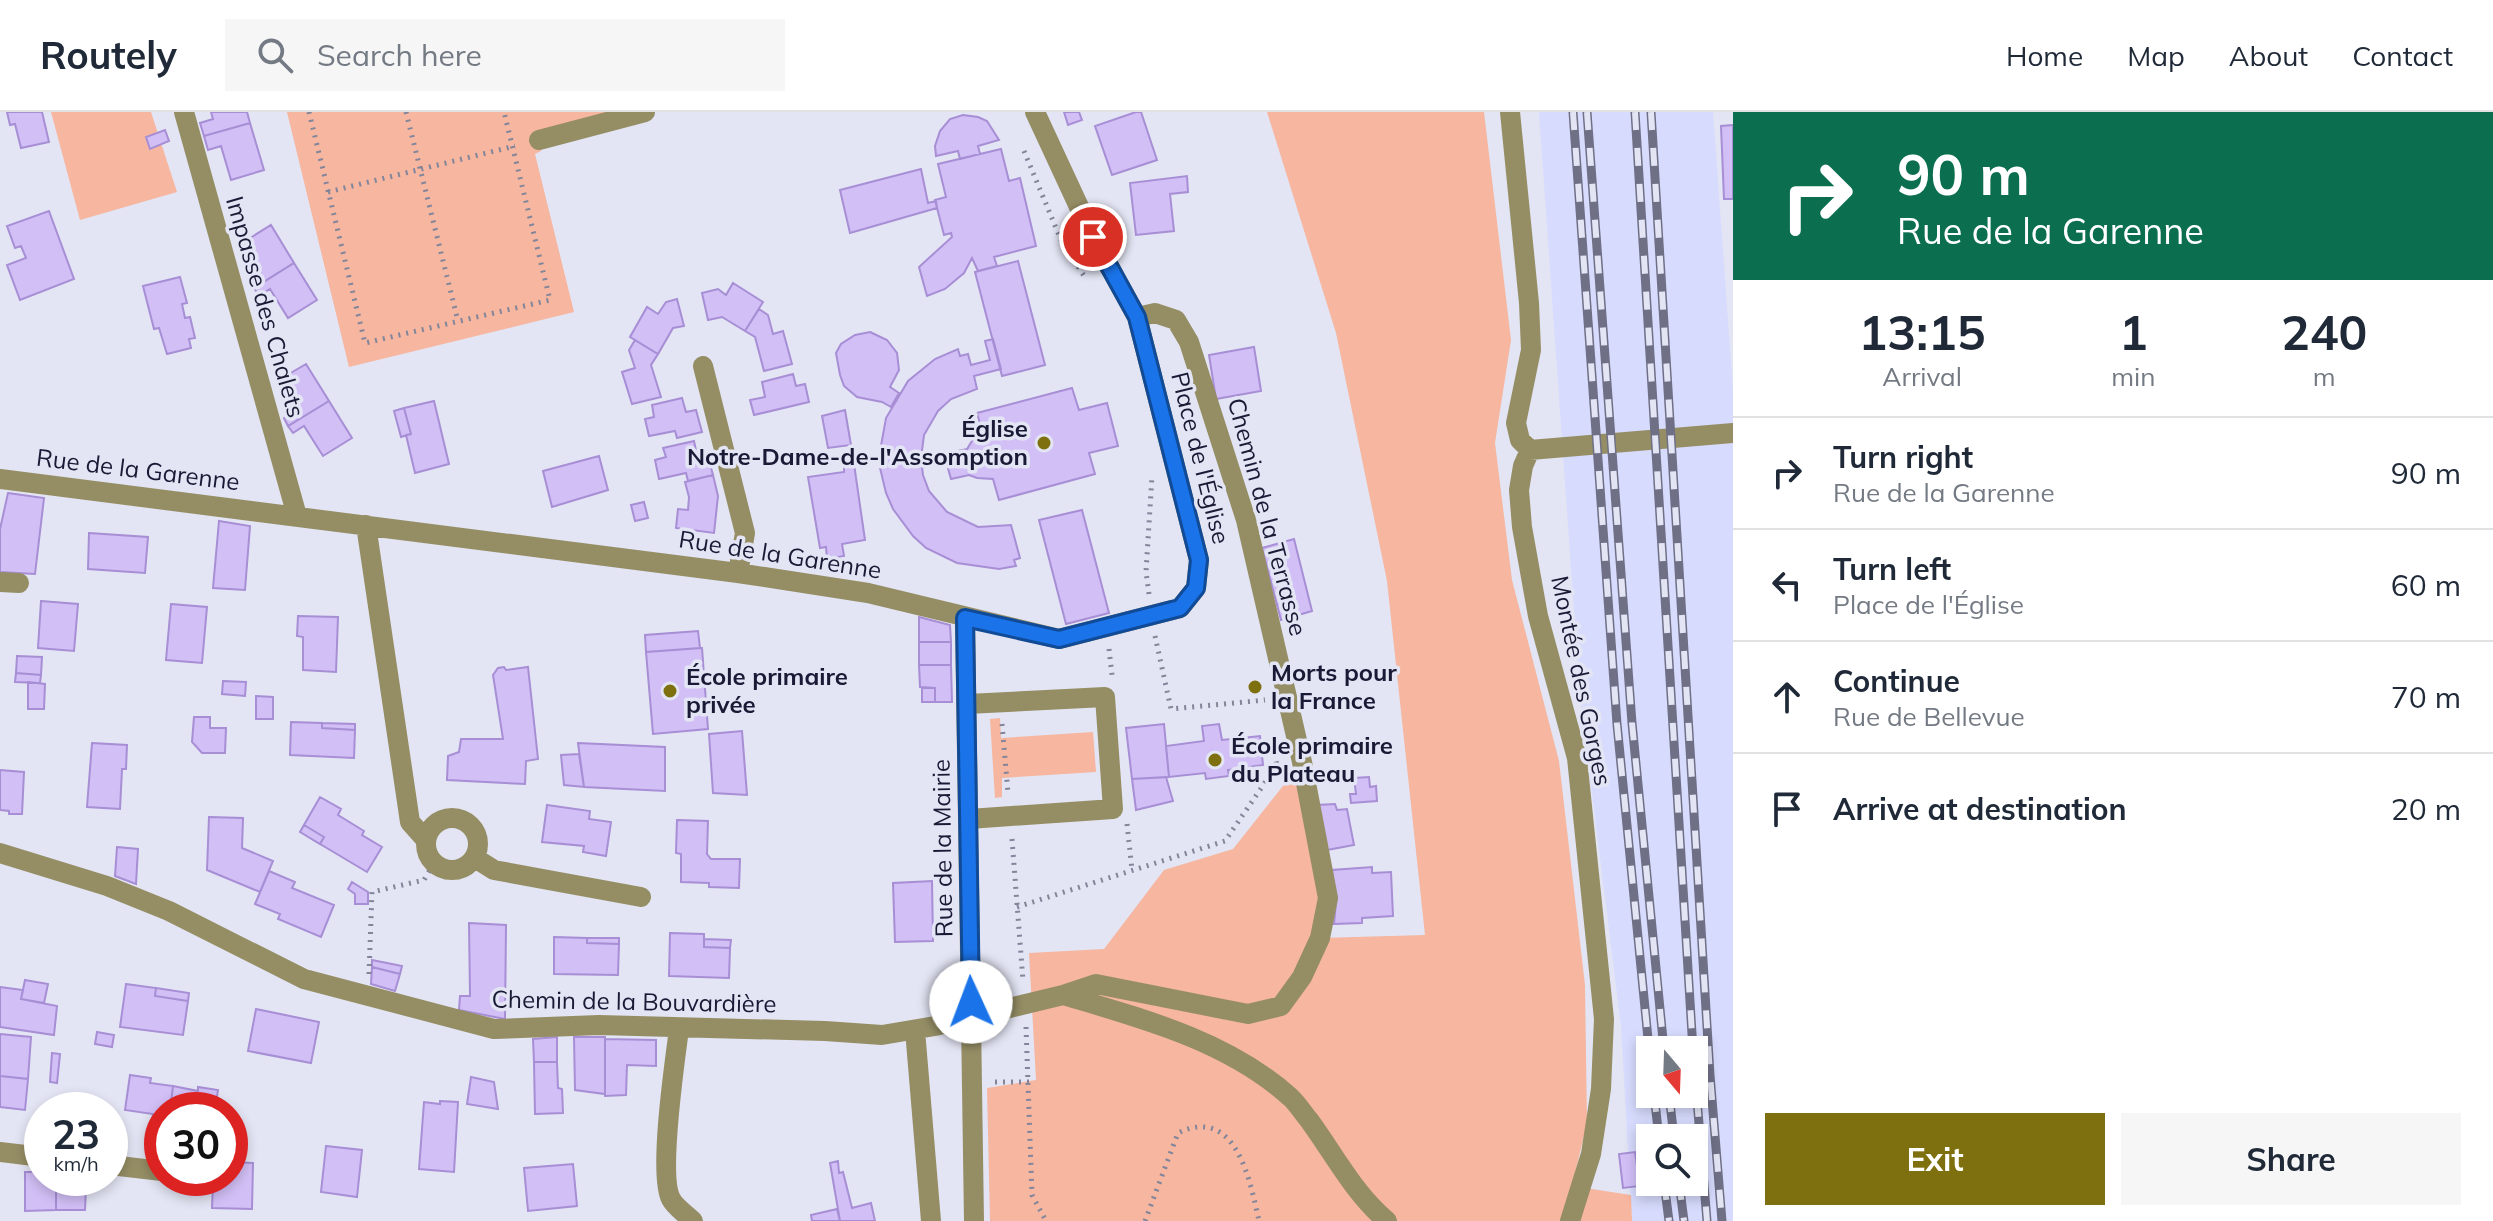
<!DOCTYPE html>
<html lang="en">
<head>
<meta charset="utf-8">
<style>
  body { margin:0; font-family:Mulish,sans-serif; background:#f6f6f7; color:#1f2937; height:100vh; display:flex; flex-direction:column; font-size:30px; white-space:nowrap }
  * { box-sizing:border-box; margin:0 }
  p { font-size:26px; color:#747a83 }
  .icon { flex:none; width:44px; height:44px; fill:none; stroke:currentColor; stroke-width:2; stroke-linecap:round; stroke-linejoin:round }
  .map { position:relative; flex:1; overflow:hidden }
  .panel { display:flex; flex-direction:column; background:#fff; width:760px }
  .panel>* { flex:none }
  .hud { background:#0b6e4f; color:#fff; overflow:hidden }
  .needle { width:52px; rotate:161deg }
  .tools { position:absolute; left:1636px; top:924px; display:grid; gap:16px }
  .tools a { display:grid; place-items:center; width:72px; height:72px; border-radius:0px; background:#fff; box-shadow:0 4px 12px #0003; font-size:40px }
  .speed { position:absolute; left:24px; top:980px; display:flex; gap:16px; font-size:40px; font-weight:700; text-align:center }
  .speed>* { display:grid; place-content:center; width:104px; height:104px; border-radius:50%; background:#fff; box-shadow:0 4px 12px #0003; line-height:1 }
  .speed small { font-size:20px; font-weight:400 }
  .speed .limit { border:12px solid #d22; background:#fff; color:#111 }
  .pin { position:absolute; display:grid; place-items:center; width:68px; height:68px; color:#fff; margin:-34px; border:4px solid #fff; border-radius:50%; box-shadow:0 2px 8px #0007 }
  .me { position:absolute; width:88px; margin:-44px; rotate:358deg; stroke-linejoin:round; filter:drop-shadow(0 0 6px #0008) }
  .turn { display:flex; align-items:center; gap:28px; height:168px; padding:0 32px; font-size:36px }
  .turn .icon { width:104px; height:104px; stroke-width:2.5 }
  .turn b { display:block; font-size:56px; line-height:68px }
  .eta { display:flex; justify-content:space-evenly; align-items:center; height:136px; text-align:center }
  .eta b { font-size:48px; font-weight:700; line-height:56px }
  .action { display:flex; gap:16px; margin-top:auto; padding:16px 32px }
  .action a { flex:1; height:92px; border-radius:0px; background:#7e700f; color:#fff; font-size:32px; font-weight:700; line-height:92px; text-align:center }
  .action a+a { background:#f6f6f7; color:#1f2937 }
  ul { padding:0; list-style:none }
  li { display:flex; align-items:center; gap:24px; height:112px; padding:0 32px; border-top:2px solid #e0e1e3 }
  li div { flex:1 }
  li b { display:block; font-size:30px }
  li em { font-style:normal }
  header { display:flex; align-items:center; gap:48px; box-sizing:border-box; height:112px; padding:0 40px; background:#fff; border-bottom:2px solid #e0e1e3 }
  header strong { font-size:38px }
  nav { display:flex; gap:44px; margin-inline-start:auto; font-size:28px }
  .search { width:560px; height:72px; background:#f6f6f7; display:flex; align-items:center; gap:20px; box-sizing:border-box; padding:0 28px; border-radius:0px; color:#747a83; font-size:30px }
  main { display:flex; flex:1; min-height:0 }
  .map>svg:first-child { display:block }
  .built { fill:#d7dbfd; fill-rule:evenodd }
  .green { fill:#f6b69f }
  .building { fill:#d2bff6; stroke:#a78ed5; stroke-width:2 }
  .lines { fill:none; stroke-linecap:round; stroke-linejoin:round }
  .path { stroke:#83859a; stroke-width:5; stroke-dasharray:2 6; stroke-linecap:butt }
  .minor { stroke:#958e65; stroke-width:20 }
  .rail-casing { stroke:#6f7086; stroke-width:9 }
  .rail { stroke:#e3e5f4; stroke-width:6; stroke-dasharray:18; stroke-linecap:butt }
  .route-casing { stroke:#114b97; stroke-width:20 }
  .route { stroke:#1a73e8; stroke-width:14 }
  .poi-dot { fill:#7e700f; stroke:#e3e5f4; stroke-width:3 }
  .labels { text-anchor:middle; stroke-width:7; stroke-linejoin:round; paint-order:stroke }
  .street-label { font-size:24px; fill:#191a35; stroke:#e3e5f4 }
  .poi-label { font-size:24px; font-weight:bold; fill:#191a35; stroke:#e3e5f4; text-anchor:start }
</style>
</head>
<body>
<header>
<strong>Routely</strong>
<div class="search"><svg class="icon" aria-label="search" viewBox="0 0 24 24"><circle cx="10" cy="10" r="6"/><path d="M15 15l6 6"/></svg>Search here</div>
<nav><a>Home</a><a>Map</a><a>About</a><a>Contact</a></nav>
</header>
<main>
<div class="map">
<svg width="1733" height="1109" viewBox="0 0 1733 1109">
  <rect width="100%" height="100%" fill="#e3e5f4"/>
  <path class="built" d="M1539 0H1713L1733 278V1109H1632L1621 914 1580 585ZM1650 938H1694V982H1650ZM1650 1026H1694V1070H1650Z"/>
  <path class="green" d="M51 0H151L177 80 80 108Z
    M287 0H614L537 20 541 39 535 42 574 200 349 255Z
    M1267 0H1484L1511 228 1495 331 1512 468 1559 649 1585 873 1587 1011 1572 1074 1631 1083 1632 1109H990L987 976 1036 968 1029 841 1104 837 1164 758 1233 737 1302 650 1328 786 1321 826 1425 823 1387 469 1336 221Z
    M1000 606 1001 626 1093 620 1096 660 1002 666V685L995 686 990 607Z"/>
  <path class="building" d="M7 0H42L49 30 21 36 15 12 10 13Z
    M211 0H247L250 11 204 24 200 11 213 7Z
    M1064 0H1079L1082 8 1068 13Z
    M1136 0H1141L1157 48 1112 63 1095 14Z
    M963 3 978 5 987 9 999 28 978 34 980 42 960 47 958 39 936 44 935 34 940 19 950 7Z
    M250 11 264 58 231 68 221 34 208 38 204 24Z
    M1733 13V87H1724L1721 14Z
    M165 18 169 29 150 37 146 25Z
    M1001 37 1009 69 1020 66 1036 134 994 145 997 154 978 159 972 146 964 161 945 177 927 184 919 155 952 125 951 121 944 123 935 88 946 85 938 52Z
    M921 57 928 91 936 89 937 96 850 121 840 78Z
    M1187 64 1188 80 1170 82 1174 119 1136 123 1130 71Z
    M49 99 74 167 20 188 7 153 26 146 21 134 15 136 7 114Z
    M271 113 294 151 254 176 249 169 261 162 242 131Z
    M1018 149 1045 253 1002 264 975 160Z
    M294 151 317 188 288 206 270 177 259 184 254 176Z
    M180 165 187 191 182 192 185 206 190 205 195 226 189 227 191 236 167 242 159 216 154 217 143 174Z
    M733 171 763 190 745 219 722 205 708 208 702 181 718 177 726 183Z
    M677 187 684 214 673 216 658 242 630 225 647 195 658 202 666 190Z
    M759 197 768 203 773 222 783 219 792 252 764 259 755 225 745 219Z
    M870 220 887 228 897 241 899 258 890 275 899 281 891 295 882 290 857 285 844 274 840 263 836 241 841 232 855 223Z
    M993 227 1001 257 974 264 977 277 951 287 938 299 924 323 921 346 923 363 929 379 947 400 978 415 1011 413 1020 446 1014 448 1016 454 999 457 957 451 926 436 913 424 893 397 886 381 880 356V339L886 306 908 269 935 247 958 237 960 244 968 242 971 253 990 248 985 229Z
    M635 228 658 242 651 253 661 285 632 292 622 260 635 256 629 238Z
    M1254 235 1261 279 1216 287 1209 243Z
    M306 252 329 289 288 314 284 306 295 299 277 269Z
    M793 262 796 274 805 272 809 290 754 303 750 288 765 285 762 270Z
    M1072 276 1079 298 1107 291 1118 334 1089 341 1095 362 999 388 993 367 977 366 969 363 951 367 944 342 967 337 972 329 983 322 977 301Z
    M682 286 686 300 696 298 702 320 677 326 675 319 649 324 645 307 654 305 652 293Z
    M329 289 352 326 323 344 304 314 293 321 288 314Z
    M434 289 449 352 415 361 406 323 411 322 404 296Z
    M404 296 411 322 401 325 394 299Z
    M845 298 851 333 828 336 822 304Z
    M694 329 697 343 707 341 713 363 688 369 686 361 659 367 655 348 666 345 663 336Z
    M599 344 608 378 552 395 543 359Z
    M854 352 865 428 842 432 844 444 827 447 826 435 820 436 808 365 844 360V354Z
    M713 363 718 384 714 421 676 416 678 397 688 398 689 385 685 370Z
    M8 381 44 386 35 462 0 460V417Z
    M644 390 648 406 635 409 631 393Z
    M1082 398 1109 501 1066 512 1039 408Z
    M219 409 250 414 245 478 213 476Z
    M89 421 148 425 145 461 88 457Z
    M1294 427 1312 499 1281 508 1262 436Z
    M41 489 78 492 74 539 38 536Z
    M171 492 207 495 202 551 166 548Z
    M298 504 338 505 336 560 303 558V525L297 524Z
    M919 505 950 513 951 530H919Z
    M698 519 700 536 646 540 645 523Z
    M919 530H951V553H919Z
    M702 536 708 617 653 622 646 540Z
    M17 544 42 545 41 563 16 561Z
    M919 553H951L952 590H935V576L920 575Z
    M504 555 506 558 528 555 538 647 526 649 525 672 447 668 448 644 459 640 461 627H503L493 563 498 556Z
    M16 561 41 563 40 571 15 570Z
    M223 569 246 570 245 584 222 582Z
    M28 570 45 572 44 597H28Z
    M922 576H935V590H922Z
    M256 584 273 585V607H256Z
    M194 605H210V616H226L225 641H202L192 630Z
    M291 610 322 611V616L355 618 354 646 290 643Z
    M322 611 355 612V618L322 616Z
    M1164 612 1169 665 1132 667 1126 616Z
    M1219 612 1222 628 1260 624 1263 653 1228 658 1229 664 1206 667 1205 661 1169 665 1166 634 1204 629 1202 614Z
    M742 619 747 683 713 681 709 622Z
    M92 631 127 633 126 657H122L120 697 87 695Z
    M578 631 665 635V679L584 675Z
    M579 642 584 675 564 673 561 643Z
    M0 658 24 660 22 702H9V699L0 698Z
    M1166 665 1173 689 1136 698 1132 667Z
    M1369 665 1370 675 1376 674 1377 689 1351 691 1350 682H1356L1354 666Z
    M320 685 341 697 338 703 364 719 362 723 382 735 367 760 320 732 324 725 304 713Z
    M1335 692 1337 698 1347 697 1354 733 1327 738 1317 693Z
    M547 693 590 699 589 707 611 710 606 744 583 740 584 734 542 730Z
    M209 705 243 706 242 736 273 749 260 780 207 758Z
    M677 708 708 709 707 742 711 747H740L739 776 709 775V771L681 770V742L676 741Z
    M304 713 324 725 320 732 300 720Z
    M117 735 138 737 136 772 115 764Z
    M1372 755V761L1391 760 1393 804 1362 806V811L1334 812 1336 790 1332 758Z
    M269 759 295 770 292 776 334 793 321 825 278 807 280 802 255 792Z
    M932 769 933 829 895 830 893 771Z
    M352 770 368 780V792H355V782L348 777Z
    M469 811 506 813 505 907 459 898 460 884H470Z
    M670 821 704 822V835L730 836 729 866 669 864Z
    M554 825 587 826V831L619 832 618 863 554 862Z
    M587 826H619V832L587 831Z
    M704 827 731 828 730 836 704 835Z
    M372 848 402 854 400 862 372 855Z
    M372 855 400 862 395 879 371 872Z
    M25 868 48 872 44 891 21 887Z
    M126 872 156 876 155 884 188 889 183 923 120 915Z
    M0 875 23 878 21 887 57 894 54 923 0 915Z
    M156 876 189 881 188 889 155 884Z
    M256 897 319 910 311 951 248 939Z
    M97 920 114 923 112 935 95 932Z
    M0 922 31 925 28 967 0 964Z
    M557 925V950H534L533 927Z
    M574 925H605V982L575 978Z
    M605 927 656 928V954L627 953 626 983 605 984Z
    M52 941 60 942 57 971 50 970Z
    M534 950H557L558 976 562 977 563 1001 535 1002Z
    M130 963 151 966 150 971 173 974 170 998H162V1010L152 1008 153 1002 125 998Z
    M0 964 28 967 25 998 0 995Z
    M471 965 494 970 498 997 467 992Z
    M173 974 198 979V975L218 978 215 998H170Z
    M440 989 458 990 454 1060 419 1057 424 990 440 992Z
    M326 1034 362 1038 357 1085 321 1080Z
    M1635 1040 1640 1074 1623 1076 1619 1042Z
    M838 1049 839 1061 843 1060 852 1096 871 1091 875 1109H840L830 1051Z
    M230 1050 253 1051 252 1097 212 1096 213 1070H206V1066H230Z
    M573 1052 577 1094 528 1099 524 1056Z
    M25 1060H42V1066H56V1098L25 1099Z
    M56 1066H81L82 1076 86 1075 85 1098H56Z
    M837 1097 840 1109H812L811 1103Z"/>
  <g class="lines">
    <path class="path" d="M309 0 365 231 550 188 504 0
      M406 0 458 209
      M1024 39 1061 128 1086 167
      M328 80 515 34
      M1149 482 1146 460 1152 364
      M1155 524 1171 597 1265 588
      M1109 537 1112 563
      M1002 612 1008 681
      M1127 712 1132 758
      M1012 727 1023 869
      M1017 795 1225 729 1277 653 1276 649
      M369 862 372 780 424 768 434 751
      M1026 915 1032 1083 1046 1109
      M995 970H1030
      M1145 1109 1178 1021C1236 993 1250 1068 1259 1109"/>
    <path class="minor" d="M184 0 297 404
      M1510 0 1529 191 1531 238 1516 311 1520 328 1530 338
      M539 28 645 0
      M703 254 745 421 738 461
      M1530 338 1523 354 1519 378 1522 415 1538 504 1577 646 1604 907 1601 977 1591 1042 1570 1109
      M1530 338 1733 321
      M0 367 738 461 868 481 1059 527 1180 496 1196 476 1199 448 1137 205 1093 125 1035 0
      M366 413 410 710 426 728
      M0 470 19 471
      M965 506 974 1109
      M967 592 1105 585 1113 697 969 707
      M426 732a26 26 0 1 1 52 0a26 26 0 1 1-52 0Z
      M0 741 107 774 169 799 304 867 494 917 599 913 825 919 882 923 935 914 1063 883 1096 872 1248 902 1281 894 1302 865 1320 826 1328 786 1302 650 1246 408 1189 230 1176 208 1155 201 1137 205
      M475 746 494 758 641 785
      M1063 883C1141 906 1228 929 1290 985 1297 991 1303 1001 1309 1008 1334 1042 1355 1083 1387 1109
      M679 917C675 948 658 1063 671 1087 675 1095 687 1103 693 1109
      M915 918 931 1109
      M0 1040 42 1045
      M110 1053 162 1059"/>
    <g class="rail-casing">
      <path id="rail" d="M1573 0 1617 612 1650 947
        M1587 0 1632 611 1664 938
        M1635 0 1693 938
        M1651 0 1710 963 1722 1109
        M1694 951 1707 1109
        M1654 982 1659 1026
        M1669 982 1674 1026
        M1664 1070 1669 1109
        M1679 1070 1684 1109"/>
    </g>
    <use href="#rail" class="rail"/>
  </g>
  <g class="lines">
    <g class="route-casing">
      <path id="route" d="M971 890 965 506 1059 527 1180 496 1196 476 1199 448 1137 205 1093 125"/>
    </g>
    <use href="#route" class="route"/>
  </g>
  <g class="poi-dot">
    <circle cx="1044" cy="331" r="8"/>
    <circle cx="1255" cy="575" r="8"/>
    <circle cx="670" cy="579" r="8"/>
    <circle cx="1215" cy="648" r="8"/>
  </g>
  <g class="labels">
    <g class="street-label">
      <text transform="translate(265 195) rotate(74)" y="8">Impasse des Chalets</text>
      <text transform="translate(1200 346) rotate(76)" y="8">Place de l'Église</text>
      <text transform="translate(138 358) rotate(7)" y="8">Rue de la Garenne</text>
      <text transform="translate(1267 405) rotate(75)" y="8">Chemin de la Terrasse</text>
      <text transform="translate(780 443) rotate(9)" y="8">Rue de la Garenne</text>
      <text transform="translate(1581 569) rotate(78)" y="8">Montée des Gorges</text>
      <text transform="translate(943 736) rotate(-91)" y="8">Rue de la Mairie</text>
      <text transform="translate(634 890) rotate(1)" y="8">Chemin de la Bouvardière</text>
    </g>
    <g class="poi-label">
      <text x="1028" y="325" text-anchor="end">Église<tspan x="1028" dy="28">Notre-Dame-de-l'Assomption</tspan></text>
      <text x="1271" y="569">Morts pour<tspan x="1271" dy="28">la France</tspan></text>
      <text x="686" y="573">École primaire<tspan x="686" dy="28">privée</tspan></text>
      <text x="1231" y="642">École primaire<tspan x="1231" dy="28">du Plateau</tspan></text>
    </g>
  </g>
</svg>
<div class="tools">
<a><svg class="needle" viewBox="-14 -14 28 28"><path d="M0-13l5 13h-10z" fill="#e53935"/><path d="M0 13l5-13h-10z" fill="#747a83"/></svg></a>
<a><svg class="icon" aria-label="search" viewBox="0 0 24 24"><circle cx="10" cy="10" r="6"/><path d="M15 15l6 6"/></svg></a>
</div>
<div class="speed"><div>23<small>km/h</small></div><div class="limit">30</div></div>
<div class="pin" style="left:1093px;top:125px;background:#d93025"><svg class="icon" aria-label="arrive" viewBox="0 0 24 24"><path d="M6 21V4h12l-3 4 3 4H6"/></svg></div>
<svg class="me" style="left:971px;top:890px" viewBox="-20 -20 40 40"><circle r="19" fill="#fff"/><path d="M0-13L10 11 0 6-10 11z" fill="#1a73e8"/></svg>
</div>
<section class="panel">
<div class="hud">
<div class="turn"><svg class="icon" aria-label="right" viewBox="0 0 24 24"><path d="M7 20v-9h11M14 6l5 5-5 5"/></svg><div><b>90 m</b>Rue de la Garenne</div></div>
</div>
<div class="eta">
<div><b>13:15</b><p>Arrival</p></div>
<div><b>1</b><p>min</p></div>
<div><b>240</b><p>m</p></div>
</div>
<ul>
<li><svg class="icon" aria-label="right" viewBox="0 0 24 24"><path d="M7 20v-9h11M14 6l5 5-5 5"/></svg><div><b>Turn right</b><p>Rue de la Garenne</p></div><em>90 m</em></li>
<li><svg class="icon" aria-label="left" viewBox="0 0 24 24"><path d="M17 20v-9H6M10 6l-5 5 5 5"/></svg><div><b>Turn left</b><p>Place de l'Église</p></div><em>60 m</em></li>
<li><svg class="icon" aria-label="ahead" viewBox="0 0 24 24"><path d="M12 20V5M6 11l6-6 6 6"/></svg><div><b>Continue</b><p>Rue de Bellevue</p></div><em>70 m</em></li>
<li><svg class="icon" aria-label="arrive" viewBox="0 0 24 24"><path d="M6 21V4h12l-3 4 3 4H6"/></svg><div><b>Arrive at destination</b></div><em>20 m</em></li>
</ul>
<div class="action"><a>Exit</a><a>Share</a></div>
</section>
</main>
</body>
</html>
